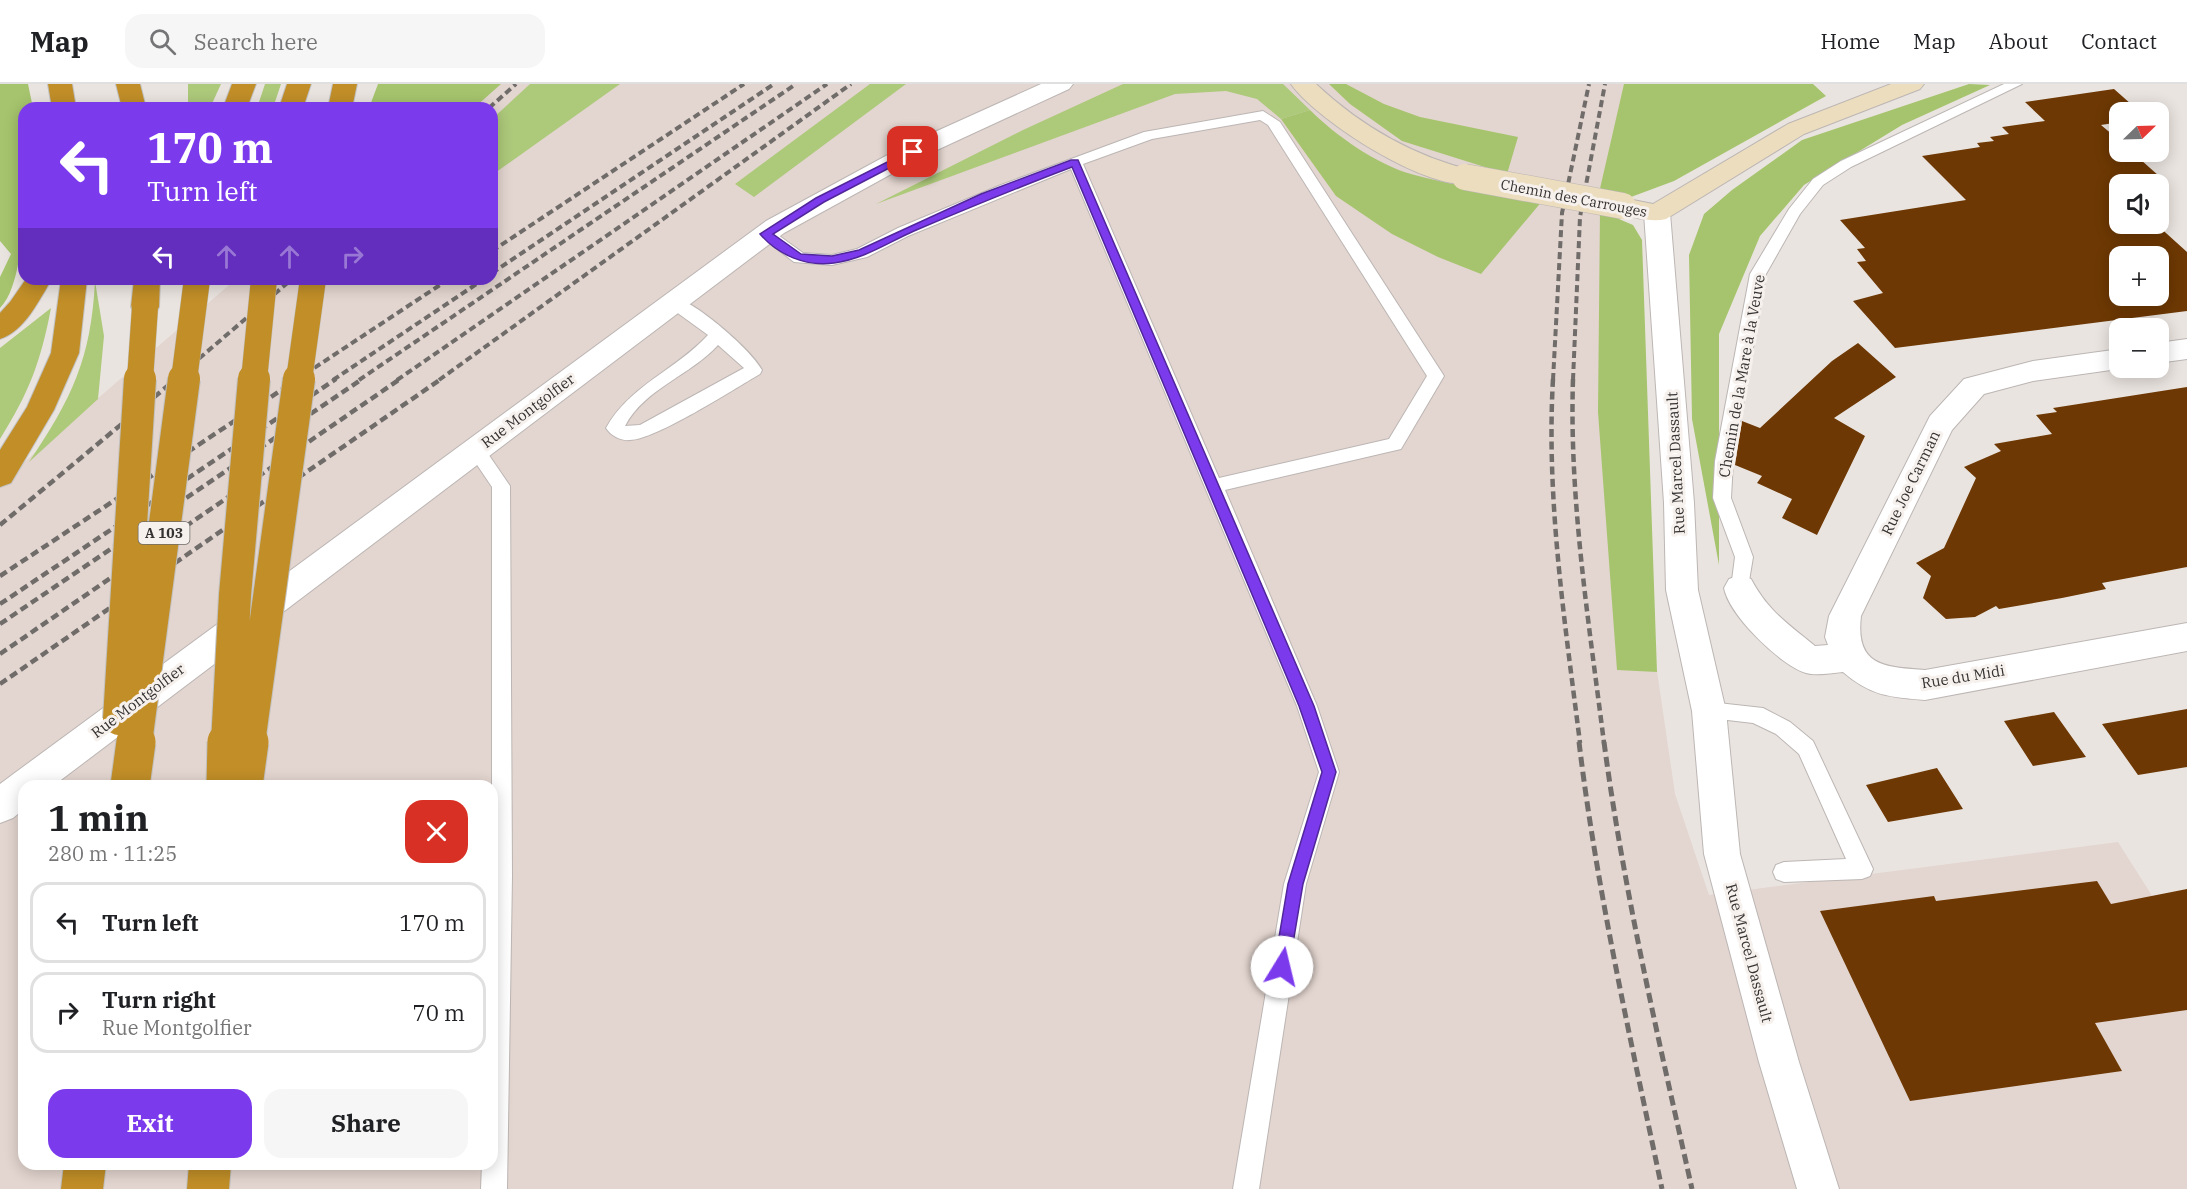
<!DOCTYPE html>
<html lang="en">
<head>
<meta charset="utf-8">
<style>
  body { margin:0; font-family:"IBM Plex Serif",serif; background:#f6f6f6; color:#202124; height:100vh; display:flex; flex-direction:column; font-size:22px; white-space:nowrap }
  * { box-sizing:border-box; margin:0 }
  p { font-size:20px; color:#757577 }
  .icon { flex:none; width:33px; height:33px; fill:none; stroke:currentColor; stroke-width:2; stroke-linecap:round; stroke-linejoin:round }
  .map { position:relative; flex:1; overflow:hidden }
  .panel { position:absolute; left:18px; top:696px; width:480px; height:390px; display:flex; flex-direction:column; background:#fff; border-radius:18px; box-shadow:0 3px 15px #0003 }
  .panel>* { flex:none }
  .guide { position:absolute; left:18px; top:18px; width:480px; height:183px; border-radius:18px; box-shadow:0 3px 15px #0003; background:#7c3aed; color:#fff; overflow:hidden }
  .needle { width:39px; rotate:67deg }
  .controls { position:absolute; left:2109px; top:18px; display:grid; gap:12px }
  .controls a { display:grid; place-items:center; width:60px; height:60px; border-radius:12px; background:#fff; box-shadow:0 3px 15px #0003; font-size:30px }
  .pin { position:absolute; display:grid; place-items:center; width:51px; height:51px; color:#fff; margin:-26px; border-radius:12px; box-shadow:0 3px 9px #0006 }
  .me { position:absolute; width:66px; margin:-33px; rotate:9deg; stroke-linejoin:round; filter:drop-shadow(0 0 4px #0008) }
  .turn { display:flex; align-items:center; gap:21px; height:126px; padding:0 30px; font-size:27px }
  .turn .icon { width:78px; height:78px; stroke-width:2.5 }
  .turn b { display:block; font-size:42px; line-height:51px }
  .lanes { display:flex; align-items:center; height:57px; padding:0 30px; background:#0003; justify-content:center; gap:30px; direction:ltr }
  .lanes .off { opacity:.35 }
  .round { display:grid; place-items:center; flex:none; width:63px; height:63px; border-radius:18px; background:#f6f6f6 }
  .overview { display:flex; align-items:center; justify-content:space-between; height:102px; padding:0 30px }
  h1 { font-size:36px; font-weight:700; line-height:45px }
  .action { display:flex; gap:12px; margin-top:auto; padding:12px 30px }
  .action a { flex:1; height:69px; border-radius:18px; background:#7c3aed; color:#fff; font-size:24px; font-weight:700; line-height:69px; text-align:center }
  .action a+a { background:#f6f6f6; color:#202124 }
  ul { padding:0; list-style:none }
  li { display:flex; align-items:center; gap:18px; height:81px; margin:0 12px 9px; padding:0 18px; border:3px solid #e0e0e0; border-radius:18px }
  li div { flex:1 }
  li b { display:block; font-size:22px }
  li em { font-style:normal }
  header { display:flex; align-items:center; gap:36px; box-sizing:border-box; height:84px; padding:0 30px; background:#fff; border-bottom:2px solid #e0e0e0 }
  header strong { font-size:28px }
  nav { display:flex; gap:33px; margin-inline-start:auto; font-size:21px }
  .search { width:420px; height:54px; background:#f6f6f6; display:flex; align-items:center; gap:15px; box-sizing:border-box; padding:0 21px; border-radius:18px; color:#757577; font-size:22px }
  .map>svg:first-child { display:block }
  .built { fill:#e3d5cf; fill-rule:evenodd }
  .green { fill:#adc97a }
  .forest { fill:#a6c46d }
  .building { fill:#6d3803; fill-rule:evenodd }
  .lines { fill:none; stroke-linecap:round; stroke-linejoin:round }
  .lane-casing { stroke:#bcb6b4; stroke-width:2 }
  .street-casing { stroke:#bcb6b4; stroke-width:2 }
  .secondary-casing { stroke:#bcb6b4; stroke-width:2 }
  .highway-casing { stroke:#c2c2c2; stroke-width:2 }
  .lane { fill:#fff; fill-rule:evenodd }
  .street { fill:#fff; fill-rule:evenodd }
  .secondary { fill:#ecddbe; fill-rule:evenodd }
  .highway { fill:#c18e28; fill-rule:evenodd }
  .rail-far2 { stroke:#6f6c6a; stroke-width:4; stroke-dasharray:7 4; stroke-linecap:butt }
  .rail-far1 { stroke:#6f6c6a; stroke-width:4.5; stroke-dasharray:8 4.5; stroke-linecap:butt }
  .rail { stroke:#6f6c6a; stroke-width:5; stroke-dasharray:10 5; stroke-linecap:butt }
  .secondary-bridge-casing { stroke:#bcb6b4; stroke-width:27; stroke-linecap:butt }
  .highway-bridge-far2-casing { stroke:#c2c2c2; stroke-width:27; stroke-linecap:butt }
  .highway-bridge-far1-casing { stroke:#c2c2c2; stroke-width:34; stroke-linecap:butt }
  .highway-bridge-casing { stroke:#c2c2c2; stroke-width:41; stroke-linecap:butt }
  .secondary-bridge { stroke:#ecddbe; stroke-width:26 }
  .highway-bridge-far2 { stroke:#c18e28; stroke-width:26 }
  .highway-bridge-far1 { stroke:#c18e28; stroke-width:32 }
  .highway-bridge { stroke:#c18e28; stroke-width:39 }
  .route { fill:#7c3aed; stroke:#51269a; stroke-width:1.5 }
  .labels { text-anchor:middle; stroke-width:6; stroke-linejoin:round; paint-order:stroke }
  .far-street-label { font-size:14px; fill:#353332; stroke:#f7f1ee }
  .shield { fill:#f7f1ee; stroke:#6f6c6a; stroke-width:1.5 }
  .shield-label { font-size:14px; font-weight:bold; fill:#353332 }
  .street-label { font-size:15px; fill:#353332; stroke:#f7f1ee }
</style>
</head>
<body>
<header>
<strong>Map</strong>
<div class="search"><svg class="icon" aria-label="search" viewBox="0 0 24 24"><circle cx="10" cy="10" r="6"/><path d="M15 15l6 6"/></svg>Search here</div>
<nav><a>Home</a><a>Map</a><a>About</a><a>Contact</a></nav>
</header>
<div class="map">
<svg width="2187" height="1105" viewBox="0 0 2187 1105">
  <rect width="100%" height="100%" fill="#eae4e0"/>
  <path class="built" d="M475 0H1647L1610 129 1634 430 1675 710 1709 811 2118 758 2187 867V1105H0V399L236 195H492V24H443ZM24 702H492V1080H24Z"/>
  <path class="green" d="M188 0H221L210 24H188Z
    M265 0H281L273 24H257Z
    M530 0H620L492 91V35Z
    M870 0H906L754 113 735 100Z
    M1123 0H1283L1310 26 1281 35 1257 15 1226 7 1175 10 876 120 1023 46Z
    M95 197 104 252 98 315 29 378C72 314 91 275 95 197Z
    M51 224C41 277 29 309 0 355V264Z"/>
  <path class="forest" d="M0 0H28L33 24H24C24 68 31 194 0 224V193L11 170 0 157Z
    M378 0H501L474 24H369Z
    M1329 0H1346L1384 20 1420 33 1518 53 1507 90 1402 57 1350 20Z
    M1624 0H1813L1826 12 1674 97 1631 113 1599 109Z
    M1969 0 1990 1 1902 41 1804 101 1760 152 1719 250V481L1692 335 1689 171 1704 130 1732 106 1802 56Z
    M1310 26C1335 51 1376 80 1411 90 1454 102 1499 107 1543 116L1481 190 1438 173 1392 150 1336 112 1281 35Z
    M1600 127 1633 141 1642 156 1657 588 1617 586 1598 328Z"/>
  <path class="building" d="M2114 5 2140 28H2120V38L2101 41 2120 57V68H2132L2159 92 2113 99 2120 106V140H2156L2187 168V227L1895 264 1853 217 1883 209 1857 178 1866 177 1857 165 1865 164 1840 136 1966 116 1922 72 1980 63 1977 59 1994 57 1990 53 2009 50 2002 43 2045 37 2025 18ZM2120 172H2158V212H2120Z
    M1858 259 1896 293 1834 334 1865 352 1817 451 1782 434 1792 415 1757 399 1762 392 1735 381 1742 337 1760 344 1832 277Z
    M2187 303V483L2102 499 2106 505 2062 514 1999 525 1996 522 1975 533 1946 535 1923 514 1931 492 1916 479 1944 464 1976 394 1964 383 2001 367 1994 360 2052 350 2036 331 2057 328 2053 324Z
    M2187 625V683L2138 691 2102 640Z
    M2054 628 2086 673 2033 682 2004 637Z
    M1937 684 1963 725 1888 738 1866 701Z
    M2097 797 2111 820 2187 805V926L2095 939 2122 987 1910 1017 1820 827 1934 812 1936 817Z"/>
  <g class="lines">
    <g class="lane-casing">
      <path id="lane" d="M2004 0H2022L1851 83 1823 101 1800 130 1766 190 1733 377 1731 414 1753 473 1747 509 1740 512 1733 509 1731 504 1735 473 1713 414 1715 377 1750 190 1789 125 1813 95 1841 77Z
        M1263 27 1280 38 1444 292 1401 365 1225 406 1317 622 1339 688 1306 800 1259 1105H1233L1284 800 1319 688 1297 622 1071 85 908 152 867 173 832 181 794 178 758 150 761 146H771L803 169 832 171 857 165 898 144 1001 101 1144 48ZM1260 36 1268 41 1427 292 1389 355 1219 394 1083 80 1152 55Z
        M674 213C697 219 750 265 762 286L760 290C734 305 655 356 630 356 621 357 611 352 606 344 630 301 676 286 708 251L668 222 666 218 668 214ZM718 261 744 284 640 341 625 342C644 305 691 291 718 261Z
        M476 359 482 361 510 402 512 792 507 1105H481L482 1080H492V403L467 366 470 361Z
        M1709 618 1763 624 1790 638 1813 657 1873 785 1870 792 1862 795 1784 798 1776 795 1773 788 1776 781 1784 778 1846 775 1799 670 1776 650 1753 639 1702 633 1699 627 1702 621Z"/>
    </g>
    <g class="street-casing">
      <path id="street" d="M1041 0H1073L1069 5 924 72 784 149 53 702H24V725L13 734 0 739V700L12 691 766 137 906 61Z
        M1657 121 1666 123 1670 129 1694 419 1698 506 1726 627 1740 770 1799 978 1839 1105H1797L1759 978 1704 770 1692 627 1666 506 1664 419 1644 129 1648 123Z
        M2187 255V275L2158 279V259Z
        M2120 265V284H2125L2033 297 1984 310 1952 346 1861 532C1855 582 1884 583 1925 586L2187 539V567L1925 616C1889 613 1871 612 1843 588 1831 589 1816 592 1806 589 1780 581 1729 531 1724 504L1729 495 1740 491 1751 495C1768 527 1787 539 1815 562L1828 561 1825 553 1829 532 1930 332 1964 295 2033 277Z"/>
    </g>
    <g class="secondary-casing">
      <path id="secondary" d="M1291 0H1316C1362 43 1413 72 1474 87L1477 93 1474 99C1430 110 1316 36 1291 0Z
        M1891 0H1924L1920 5 1804 50 1666 135C1650 139 1630 132 1614 128L1610 122 1614 116 1623 114 1653 120 1788 40Z"/>
    </g>
    <g class="highway-casing">
      <path id="highway" d="M48 0H72L76 24H52Z
        M116 0H140L146 24H122Z
        M232 0H256L247 24H223Z
        M287 0H311L303 24H279Z
        M333 0H357L352 24H328Z
        M26 195H52C39 216 25 247 0 255V229L10 218Z
        M61 195H87L79 269 54 326 11 399 0 403V366L27 323 51 269Z
        M134 195H160L159 223 155 230 145 232 135 230 131 223Z
        M64 1080H106L103 1105H61Z
        M189 1080H231L229 1105H187Z"/>
    </g>
    <use href="#lane" class="lane"/>
    <use href="#street" class="street"/>
    <use href="#secondary" class="secondary"/>
    <use href="#highway" class="highway"/>
    <path class="rail-far2" d="M489 24 516 0
      M492 167 744 0
      M492 189 774 0
      M174 296 292 195
      M296 296 449 195
      M333 296 484 195
      M359 296 796 0
      M397 296 827 0
      M439 296 851 0
      M1553 296 1562 129 1589 0
      M1573 296 1580 133 1605 0"/>
    <path class="rail-far1" d="M1553 295C1546 416 1565 539 1580 659
      M1573 295C1569 416 1589 539 1604 659
      M0 441 176 295
      M0 492 298 295
      M0 520 336 295
      M0 540 362 295
      M0 570 400 295
      M0 600 441 295"/>
    <path class="rail" d="M1579 658C1597 808 1631 957 1662 1105
      M1604 658C1624 809 1659 957 1692 1105"/>
    <g class="secondary-bridge-casing">
      <path id="secondary-bridge" d="M1465 93 1623 122"/>
    </g>
    <g class="highway-bridge-far2-casing">
      <path id="highway-bridge-far2" d="M140 296 145 223
        M184 296 197 195
        M254 296 264 195
        M299 296 313 195"/>
    </g>
    <g class="highway-bridge-far1-casing">
      <path id="highway-bridge-far1" d="M119 635 140 295
        M136 659 184 295
        M227 659 235 511 254 295
        M249 659 299 295"/>
    </g>
    <g class="highway-bridge-casing">
      <path id="highway-bridge" d="M226 700 227 658
        M130 702 136 658
        M243 702 249 658"/>
    </g>
    <use href="#secondary-bridge" class="secondary-bridge"/>
    <use href="#highway-bridge-far2" class="highway-bridge-far2"/>
    <use href="#highway-bridge-far1" class="highway-bridge-far1"/>
    <use href="#highway-bridge" class="highway-bridge"/>
  </g>
  <path class="route" d="M913 65 916 66V70L824 118 773 150 801 170 832 172 859 166 981 110 1071 76H1078L1314 622 1336 688 1303 800 1288 889 1282 891 1276 889 1274 883 1288 800 1322 688 1299 622 1072 83C1019 103 966 125 914 147 887 159 864 175 834 179 806 183 778 171 760 150L816 114Z"/>
  <g class="labels">
    <g class="far-street-label">
      <text transform="translate(1574 114) rotate(11)" y="5">Chemin des Carrouges</text>
    </g>
    <rect class="shield" x="138.5" y="438" width="51" height="22" rx="4.5"/>
    <g class="shield-label">
      <text x="164" y="454">A 103</text>
    </g>
    <g class="street-label">
      <text transform="translate(1742 292) rotate(-80)" y="5">Chemin de la Mare à la Veuve</text>
      <text transform="translate(528 327) rotate(-37)" y="5">Rue Montgolfier</text>
      <text transform="translate(1676 379) rotate(-93)" y="5">Rue Marcel Dassault</text>
      <text transform="translate(1911 399) rotate(-64)" y="5">Rue Joe Carman</text>
      <text transform="translate(1963 593) rotate(-9)" y="5">Rue du Midi</text>
      <text transform="translate(138 617) rotate(-37)" y="5">Rue Montgolfier</text>
      <text transform="translate(1749 869) rotate(75)" y="5">Rue Marcel Dassault</text>
    </g>
  </g>
</svg>
<div class="controls">
<a><svg class="needle" viewBox="-14 -14 28 28"><path d="M0-13l5 13h-10z" fill="#e53935"/><path d="M0 13l5-13h-10z" fill="#757577"/></svg></a>
<a><svg class="icon" aria-label="sound" viewBox="0 0 24 24"><path d="M4 9h4l5-4v14l-5-4H4zM17 9q2 3 0 6"/></svg></a>
<a>+</a>
<a>−</a>
</div>
<div class="pin" style="left:913px;top:68px;background:#d93025"><svg class="icon" aria-label="arrive" viewBox="0 0 24 24"><path d="M6 21V4h12l-3 4 3 4H6"/></svg></div>
<svg class="me" style="left:1282px;top:883px" viewBox="-20 -20 40 40"><circle r="19" fill="#fff"/><path d="M0-13L10 11 0 6-10 11z" fill="#7c3aed"/></svg>
<div class="guide">
<div class="turn"><svg class="icon" aria-label="left" viewBox="0 0 24 24"><path d="M17 20v-9H6M10 6l-5 5 5 5"/></svg><div><b>170 m</b>Turn left</div></div>
<div class="lanes"><svg class="icon" aria-label="left" viewBox="0 0 24 24"><path d="M17 20v-9H6M10 6l-5 5 5 5"/></svg><svg class="icon off" aria-label="ahead" viewBox="0 0 24 24"><path d="M12 20V5M6 11l6-6 6 6"/></svg><svg class="icon off" aria-label="ahead" viewBox="0 0 24 24"><path d="M12 20V5M6 11l6-6 6 6"/></svg><svg class="icon off" aria-label="right" viewBox="0 0 24 24"><path d="M7 20v-9h11M14 6l5 5-5 5"/></svg></div>
</div>
<section class="panel">
<div class="overview"><div><h1>1 min</h1><p>280 m · 11:25</p></div><a class="round" style="background:#d93025;color:#fff"><svg class="icon" aria-label="close" viewBox="0 0 24 24"><path d="M6 6l12 12M18 6L6 18"/></svg></a></div>
<ul>
<li><svg class="icon" aria-label="left" viewBox="0 0 24 24"><path d="M17 20v-9H6M10 6l-5 5 5 5"/></svg><div><b>Turn left</b></div><em>170 m</em></li>
<li><svg class="icon" aria-label="right" viewBox="0 0 24 24"><path d="M7 20v-9h11M14 6l5 5-5 5"/></svg><div><b>Turn right</b><p>Rue Montgolfier</p></div><em>70 m</em></li>
</ul>
<div class="action"><a>Exit</a><a>Share</a></div>
</section>
</div>
</body>
</html>
